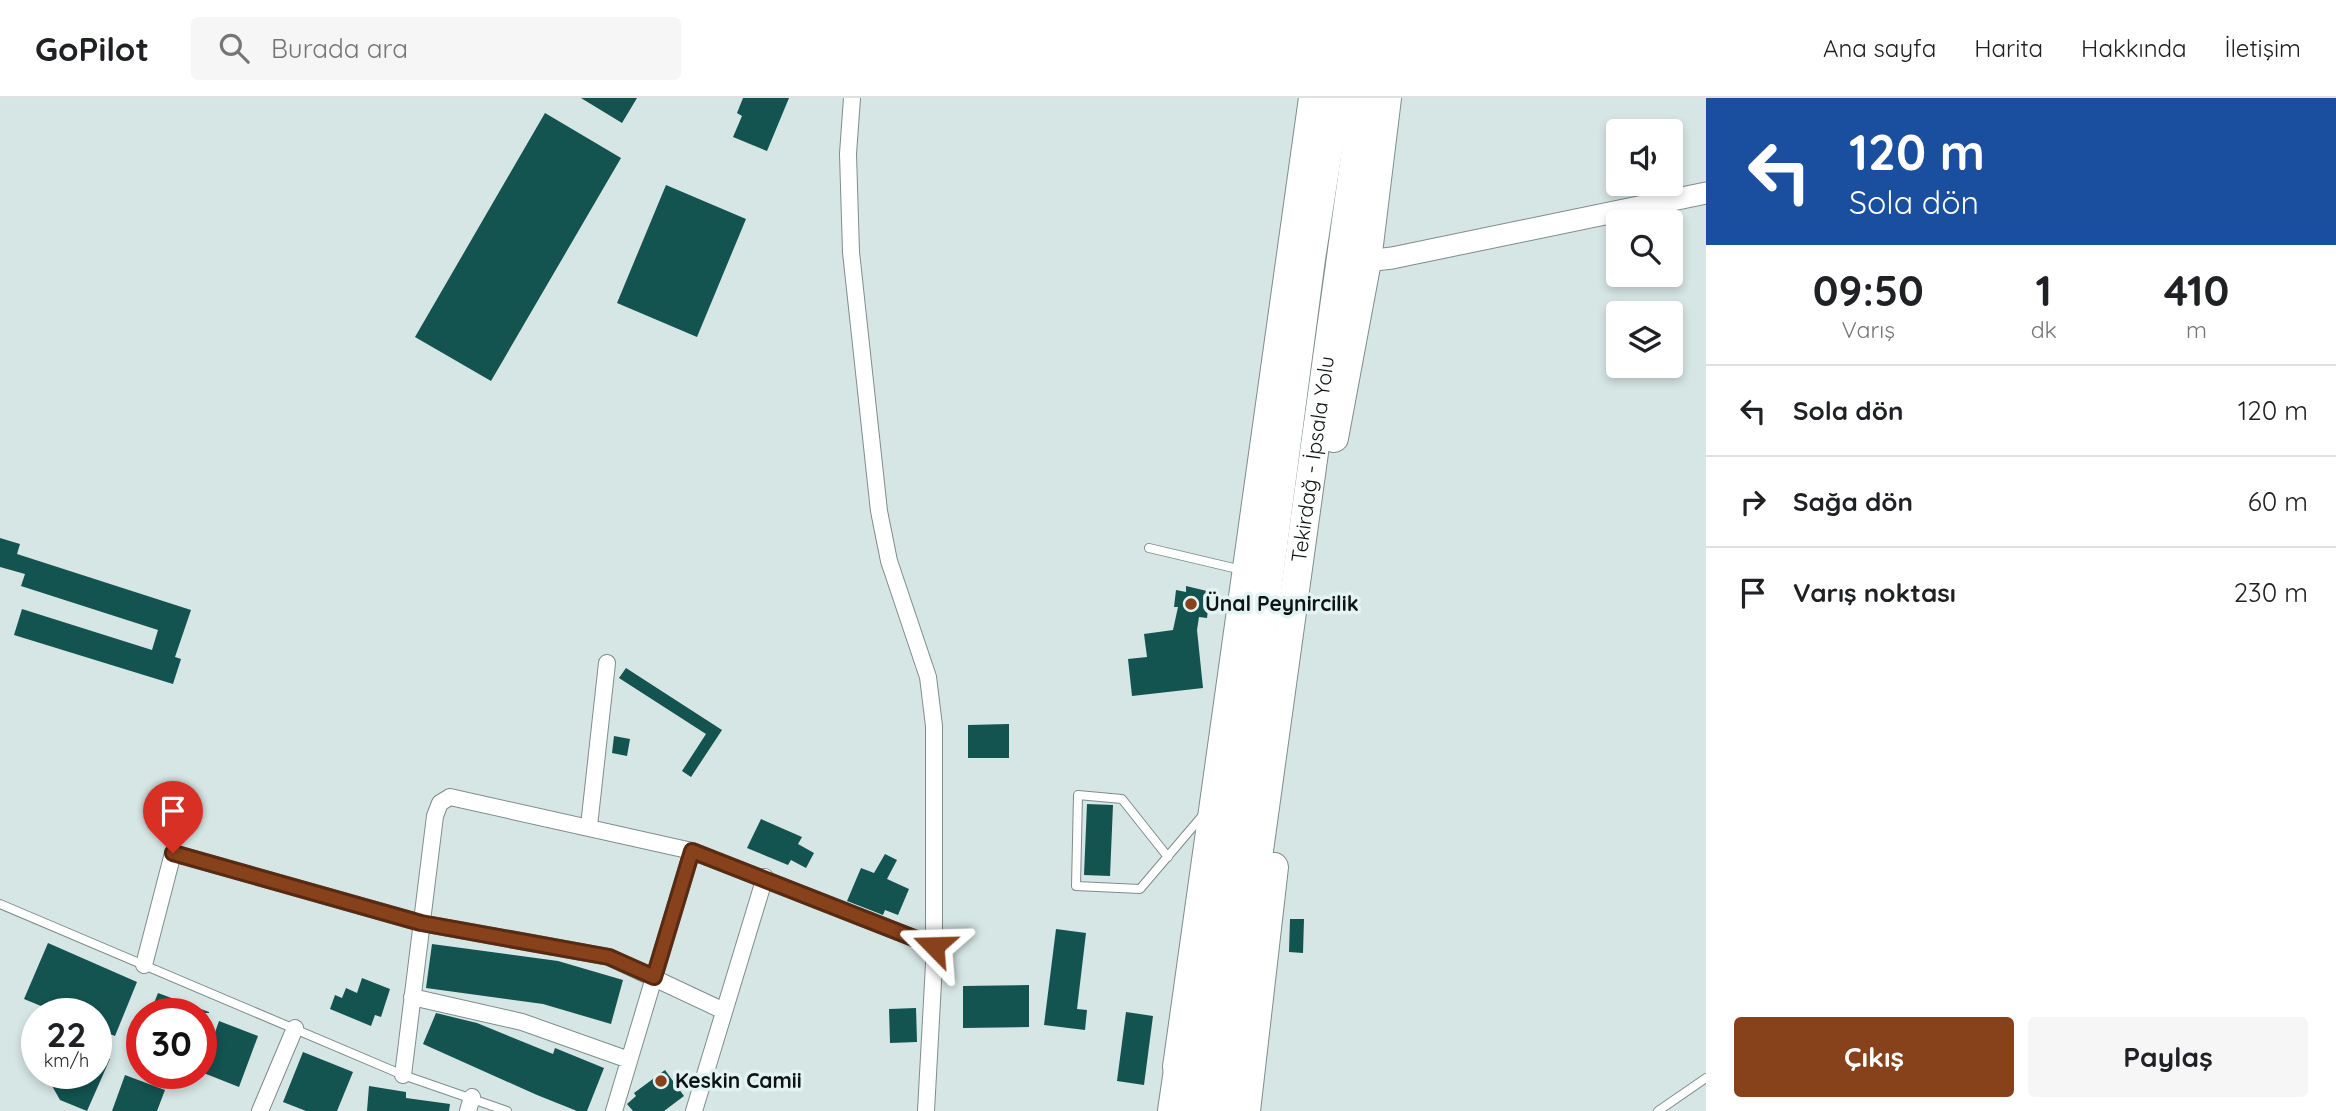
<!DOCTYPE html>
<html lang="tr">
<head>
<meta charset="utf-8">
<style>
  body { margin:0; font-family:Quicksand,sans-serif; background:#f6f6f6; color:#202124; height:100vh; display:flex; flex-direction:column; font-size:26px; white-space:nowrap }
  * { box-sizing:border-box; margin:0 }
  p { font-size:23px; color:#757577 }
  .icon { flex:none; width:38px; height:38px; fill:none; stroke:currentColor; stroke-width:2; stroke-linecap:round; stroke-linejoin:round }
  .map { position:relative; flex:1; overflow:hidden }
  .details { display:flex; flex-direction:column; background:#fff; width:630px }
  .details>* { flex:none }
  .top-card { background:#1a4fa0; color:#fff; overflow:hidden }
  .buttons { position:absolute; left:1606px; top:21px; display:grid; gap:14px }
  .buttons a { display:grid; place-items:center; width:77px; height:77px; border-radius:7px; background:#fff; box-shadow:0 4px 10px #0003; font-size:35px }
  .speed { position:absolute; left:21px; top:900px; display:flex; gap:14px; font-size:35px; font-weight:700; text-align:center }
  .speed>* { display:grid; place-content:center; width:91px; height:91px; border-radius:50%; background:#fff; box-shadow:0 4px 10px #0003; line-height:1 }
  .speed small { font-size:18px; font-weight:400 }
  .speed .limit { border:10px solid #d22; background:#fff; color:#111 }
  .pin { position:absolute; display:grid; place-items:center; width:60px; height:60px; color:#fff; margin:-72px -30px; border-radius:50% 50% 50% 0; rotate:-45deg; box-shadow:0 0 7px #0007 }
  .pin .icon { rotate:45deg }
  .me { position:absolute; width:77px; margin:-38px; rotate:292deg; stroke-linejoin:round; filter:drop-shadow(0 0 5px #0008) }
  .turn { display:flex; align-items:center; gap:24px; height:147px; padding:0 28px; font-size:32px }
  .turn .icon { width:91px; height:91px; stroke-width:2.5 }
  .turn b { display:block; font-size:49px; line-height:60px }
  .eta { display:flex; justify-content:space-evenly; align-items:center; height:119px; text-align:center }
  .eta b { font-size:42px; font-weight:700; line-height:49px }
  .action { display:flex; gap:14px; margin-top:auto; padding:14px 28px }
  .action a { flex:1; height:80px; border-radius:7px; background:#87411b; color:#fff; font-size:28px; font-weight:700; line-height:80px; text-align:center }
  .action a+a { background:#f6f6f6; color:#202124 }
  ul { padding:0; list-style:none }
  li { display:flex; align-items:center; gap:21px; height:91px; padding:0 28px; border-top:2px solid #e0e0e0 }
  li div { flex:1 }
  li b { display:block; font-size:26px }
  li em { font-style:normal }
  header { display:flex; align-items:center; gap:42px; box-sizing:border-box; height:98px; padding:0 35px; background:#fff; border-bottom:2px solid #e0e0e0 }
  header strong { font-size:33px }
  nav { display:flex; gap:38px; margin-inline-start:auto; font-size:24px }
  .search { width:490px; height:63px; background:#f6f6f6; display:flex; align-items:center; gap:18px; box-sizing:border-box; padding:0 24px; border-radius:7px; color:#757577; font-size:26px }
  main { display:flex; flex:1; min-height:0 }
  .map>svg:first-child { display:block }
  .building { fill:#135350 }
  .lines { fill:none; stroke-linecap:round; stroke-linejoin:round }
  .service-casing { stroke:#7e8d8b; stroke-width:10 }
  .minor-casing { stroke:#7e8d8b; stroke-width:18 }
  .tertiary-casing { stroke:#7e8d8b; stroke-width:23 }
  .trunk-casing { stroke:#7e8d8b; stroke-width:30 }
  .service { stroke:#fff; stroke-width:8 }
  .minor { stroke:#fff; stroke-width:16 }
  .tertiary { stroke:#fff; stroke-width:21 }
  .trunk { stroke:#fff; stroke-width:28 }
  .route-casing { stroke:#582a12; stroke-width:18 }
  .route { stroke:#87411b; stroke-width:12 }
  .poi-dot { fill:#87411b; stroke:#e3f3f2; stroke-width:2.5 }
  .labels { text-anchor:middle; stroke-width:7; stroke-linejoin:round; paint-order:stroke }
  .street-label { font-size:21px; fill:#0e1413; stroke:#e3f3f2 }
  .poi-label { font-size:21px; font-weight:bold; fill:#0e1413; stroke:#e3f3f2; text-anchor:start }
</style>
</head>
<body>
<header>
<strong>GoPilot</strong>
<div class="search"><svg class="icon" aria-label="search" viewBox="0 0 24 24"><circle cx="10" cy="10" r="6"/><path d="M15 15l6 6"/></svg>Burada ara</div>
<nav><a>Ana sayfa</a><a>Harita</a><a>Hakkında</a><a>İletişim</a></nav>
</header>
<main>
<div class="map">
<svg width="1706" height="1013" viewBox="0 0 1706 1013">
  <rect width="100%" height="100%" fill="#d6e6e4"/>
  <path class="building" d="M581 0H637L622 25Z
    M743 0H789L767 53 733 39 742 18 737 15Z
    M545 15 621 60 491 283 415 239Z
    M666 87 746 121 697 239 617 205Z
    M0 440 20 446 17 456 191 512 175 559 181 561 173 586 14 537 22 511 152 552 158 532 21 488 25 476 0 469Z
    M1186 488 1207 493 1205 503H1209L1207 520 1199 519 1197 532 1203 590 1132 598 1128 561 1147 559 1144 536 1173 532 1178 509H1174L1176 492 1186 494Z
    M626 570 722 632 691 679 682 673 706 636 619 580Z
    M1009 626V660H968V627Z
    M614 638 630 641 627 658 612 655Z
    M1087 706 1113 707 1110 778 1084 777Z
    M761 721 802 739 798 746 814 755 806 770 791 762 788 767 747 750Z
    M885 756 897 762 887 781 909 791 898 817 885 812 883 817 847 803 861 770 874 775Z
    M1290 821H1304L1303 855 1289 854Z
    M1056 831 1086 835 1077 911 1087 912 1085 932 1044 927Z
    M48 845 137 884 115 938 96 931V915H58L24 901Z
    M432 846 558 863 623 882 611 926 543 906 426 890Z
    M362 880 390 891 381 919 375 917 371 928 330 911 335 897 342 900 346 890 357 895Z
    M1029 887V929L963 930V888Z
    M158 895 209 914V915H150Z
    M916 910 917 944 890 945 889 911Z
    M1126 914 1153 918 1144 987 1117 983Z
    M436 915 477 925 553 956 555 950 604 970 587 1013H577L537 997 423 946Z
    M219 923 258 938 239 989 201 974Z
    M303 954 353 974 337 1013H306L283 1004Z
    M96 955 110 961 87 1013 60 1002 51 986 56 975H96Z
    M665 972 684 998 664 1013H633L627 1006 636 998 634 995Z
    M125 977 165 992 157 1013H112Z
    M369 988 406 994V1000L450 1006 449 1013H367Z"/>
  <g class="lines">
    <g class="service-casing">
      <path id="service" d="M1149 450 1242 472
        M1168 759 1122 701 1078 697 1076 788 1140 791 1203 717
        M0 806 403 977 507 1013
        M1658 1013 1706 980"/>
    </g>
    <g class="minor-casing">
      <path id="minor" d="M852 0 848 56 851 154 879 413 889 463 928 579 934 628V866L926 1013
        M589 728 607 565
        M144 867 173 755 421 825 609 859 724 913
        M412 899 522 924 629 962
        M403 977 435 718 440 705 450 699 692 753 934 848
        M260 1013 295 930
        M468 1013 472 999
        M614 1013 692 753
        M694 1013 765 779"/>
    </g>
    <g class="tertiary-casing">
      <path id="tertiary" d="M1367 163 1392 160 1706 95"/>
    </g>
    <g class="trunk-casing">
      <g id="trunk">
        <path d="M1334 340 1367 163 1387 0"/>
        <path d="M1177 969 1313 0"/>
        <path d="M1172 1013 1181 951"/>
        <path d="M1198 1013 1311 161 1336 0"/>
        <path id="s1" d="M1223 1013 1363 0"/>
        <path d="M1246 1013 1274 769"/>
      </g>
    </g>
    <use href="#service" class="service"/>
    <use href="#minor" class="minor"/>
    <use href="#tertiary" class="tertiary"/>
    <use href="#trunk" class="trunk"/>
  </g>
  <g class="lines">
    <g class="route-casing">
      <path id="route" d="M173 755 421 825 609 859 654 879 692 753 934 848"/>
    </g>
    <use href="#route" class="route"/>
  </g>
  <g class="poi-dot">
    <circle cx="1191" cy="506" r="7"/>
    <circle cx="661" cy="983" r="7"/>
  </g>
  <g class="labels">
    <g class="street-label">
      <text dy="7" stroke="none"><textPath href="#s1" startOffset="658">Tekirdağ - İpsala Yolu</textPath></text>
    </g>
    <g class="poi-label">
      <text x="1205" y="513">Ünal Peynircilik</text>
      <text x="675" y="990">Keskin Camii</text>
    </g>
  </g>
</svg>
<div class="buttons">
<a><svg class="icon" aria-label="sound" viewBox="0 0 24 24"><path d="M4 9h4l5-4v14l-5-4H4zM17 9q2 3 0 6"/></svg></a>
<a><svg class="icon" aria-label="search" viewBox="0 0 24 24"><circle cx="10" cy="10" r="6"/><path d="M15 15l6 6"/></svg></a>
<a><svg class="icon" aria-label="layers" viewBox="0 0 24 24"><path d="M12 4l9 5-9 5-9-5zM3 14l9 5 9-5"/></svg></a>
</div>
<div class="speed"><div>22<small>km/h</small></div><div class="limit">30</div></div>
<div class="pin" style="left:173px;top:755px;background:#d93025"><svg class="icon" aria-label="arrive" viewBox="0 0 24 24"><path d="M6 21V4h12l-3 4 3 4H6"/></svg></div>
<svg class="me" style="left:934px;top:848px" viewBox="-20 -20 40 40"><path d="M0-17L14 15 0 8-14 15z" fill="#87411b" stroke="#fff" stroke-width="4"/></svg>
</div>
<section class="details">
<div class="top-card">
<div class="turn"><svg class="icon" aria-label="left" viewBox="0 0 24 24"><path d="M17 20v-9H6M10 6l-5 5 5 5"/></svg><div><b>120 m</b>Sola dön</div></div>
</div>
<div class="eta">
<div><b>09:50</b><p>Varış</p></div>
<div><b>1</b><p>dk</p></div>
<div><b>410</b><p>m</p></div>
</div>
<ul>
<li><svg class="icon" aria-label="left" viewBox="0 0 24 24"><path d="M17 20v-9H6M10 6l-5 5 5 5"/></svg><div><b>Sola dön</b></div><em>120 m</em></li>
<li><svg class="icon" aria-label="right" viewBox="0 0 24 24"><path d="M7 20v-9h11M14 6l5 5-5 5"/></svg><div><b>Sağa dön</b></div><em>60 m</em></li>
<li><svg class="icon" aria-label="arrive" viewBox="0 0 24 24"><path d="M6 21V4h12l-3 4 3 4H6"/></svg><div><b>Varış noktası</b></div><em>230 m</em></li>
</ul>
<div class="action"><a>Çıkış</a><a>Paylaş</a></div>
</section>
</main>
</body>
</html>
